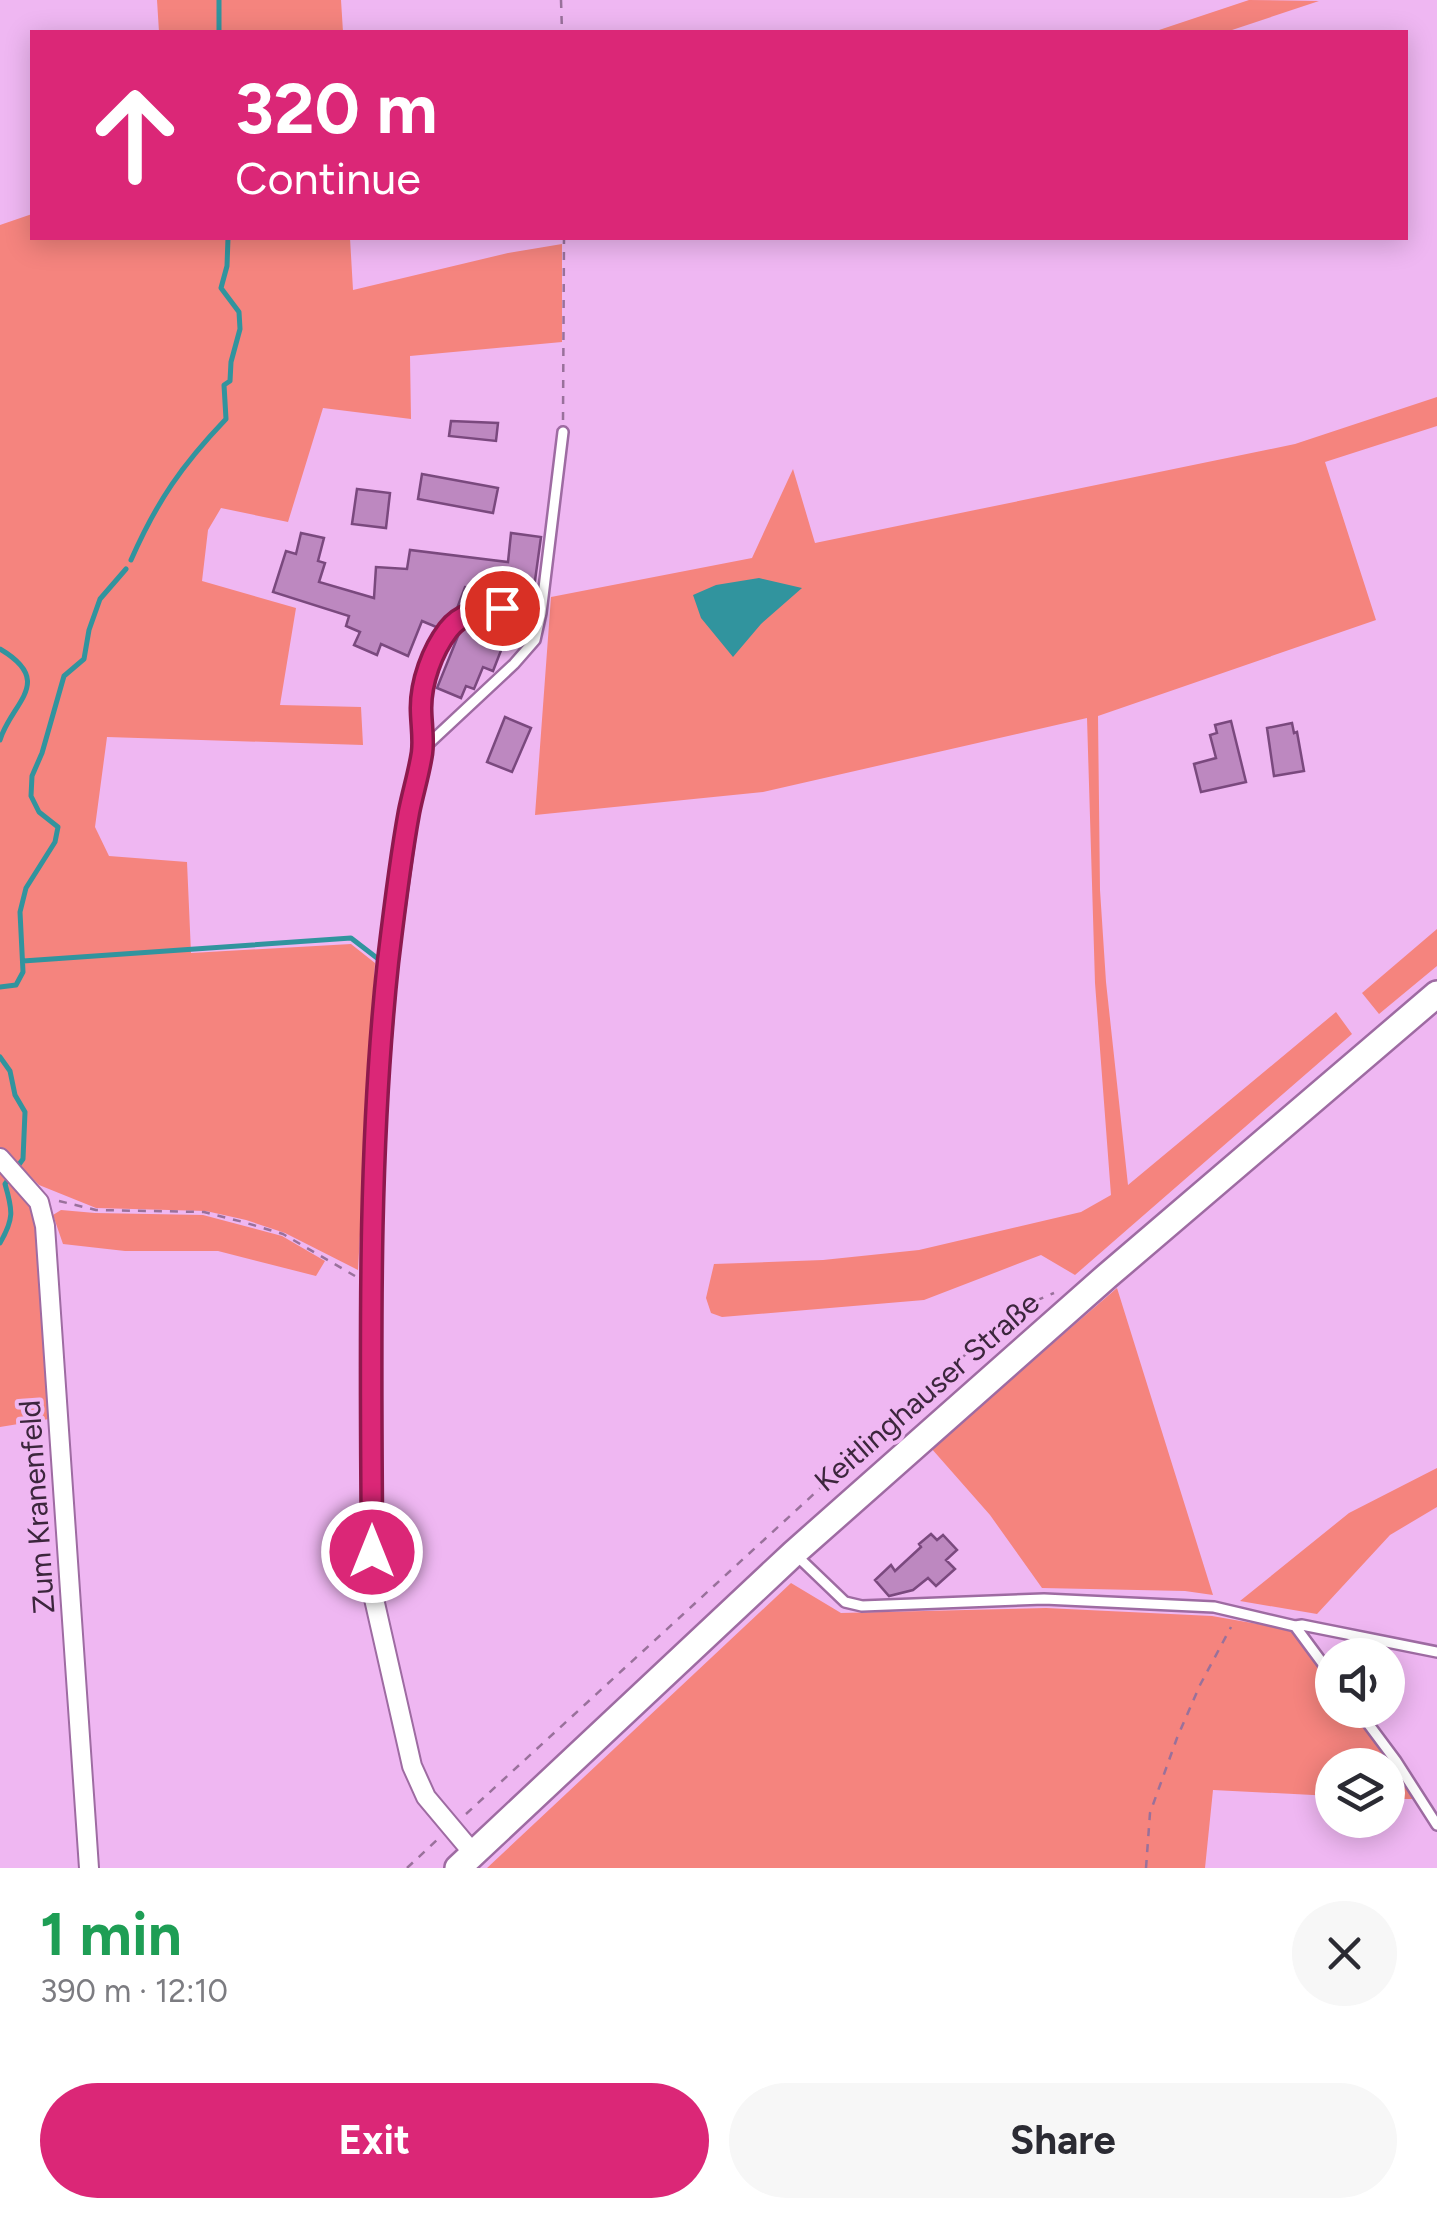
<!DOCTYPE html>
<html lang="en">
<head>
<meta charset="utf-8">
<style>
  body { margin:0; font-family:Figtree,sans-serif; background:#f7f7f7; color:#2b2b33; height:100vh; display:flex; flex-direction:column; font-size:38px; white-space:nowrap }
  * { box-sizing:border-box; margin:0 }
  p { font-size:32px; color:#7c7c81 }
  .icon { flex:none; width:55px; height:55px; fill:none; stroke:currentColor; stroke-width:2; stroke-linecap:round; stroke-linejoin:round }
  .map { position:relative; height:1868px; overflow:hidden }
  .sheet { display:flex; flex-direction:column; background:#fff; flex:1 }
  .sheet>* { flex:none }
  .hud { position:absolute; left:30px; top:30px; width:1378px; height:210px; border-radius:0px; box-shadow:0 5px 25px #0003; background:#db2777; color:#fff; overflow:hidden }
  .controls { position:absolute; left:1315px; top:1638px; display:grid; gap:20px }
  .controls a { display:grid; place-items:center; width:90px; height:90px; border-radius:50%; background:#fff; box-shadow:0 5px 25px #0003; font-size:50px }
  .pin { position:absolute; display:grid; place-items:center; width:85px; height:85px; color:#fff; margin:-42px; border:5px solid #fff; border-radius:50%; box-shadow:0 2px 10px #0007 }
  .me { position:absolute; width:110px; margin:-55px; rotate:0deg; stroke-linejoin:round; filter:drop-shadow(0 0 8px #0008) }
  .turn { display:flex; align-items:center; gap:35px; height:210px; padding:0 40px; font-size:45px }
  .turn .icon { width:130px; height:130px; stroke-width:2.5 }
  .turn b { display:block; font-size:70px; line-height:85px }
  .round { display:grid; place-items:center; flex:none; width:105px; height:105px; border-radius:52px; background:#f7f7f7 }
  .overview { display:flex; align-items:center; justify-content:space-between; height:170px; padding:0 40px }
  h1 { font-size:60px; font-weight:700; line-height:75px; color:#1e9e55 }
  .cta { display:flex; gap:20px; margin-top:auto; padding:20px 40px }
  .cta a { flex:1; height:115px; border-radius:60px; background:#db2777; color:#fff; font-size:40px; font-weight:700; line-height:115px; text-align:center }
  .cta a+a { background:#f7f7f7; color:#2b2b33 }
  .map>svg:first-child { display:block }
  .green { fill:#f5847e }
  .water { fill:#31949e }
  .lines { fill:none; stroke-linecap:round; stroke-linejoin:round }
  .stream { stroke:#31949e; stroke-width:5 }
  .building { fill:#bd88c0; stroke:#7a497e; stroke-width:2.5 }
  .lane-casing { stroke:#9e6ba2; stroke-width:14 }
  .street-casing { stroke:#9e6ba2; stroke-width:22 }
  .secondary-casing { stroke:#9e6ba2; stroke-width:30 }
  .path { stroke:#99719b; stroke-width:2.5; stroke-dasharray:8 8; stroke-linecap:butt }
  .lane { stroke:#fff; stroke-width:9 }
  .street { stroke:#fff; stroke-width:18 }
  .secondary { stroke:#fff; stroke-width:25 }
  .route-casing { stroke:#8e194d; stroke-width:25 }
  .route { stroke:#db2777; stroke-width:18 }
  .labels { text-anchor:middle; stroke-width:8; stroke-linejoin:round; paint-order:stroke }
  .street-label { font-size:30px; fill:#3c263d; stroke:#efb7f2 }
</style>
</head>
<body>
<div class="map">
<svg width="1437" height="1868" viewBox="0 0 1437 1868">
  <rect width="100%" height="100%" fill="#efb7f2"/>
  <path class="green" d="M157 0H341L343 32H159Z
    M1249 0 1319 1 1226 32H1153Z
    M32 214V238H350L353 290 508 253 562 244V342L410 356 411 419 323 408 288 522 221 508 208 530 202 581 296 608 280 705 361 707 363 745 107 737 95 827 109 856 187 862 191 953 351 944 375 963 358 1270 285 1233 246 1220 206 1211 96 1208 39 1185 0 1147V225Z
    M1437 397V426L1325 462 1376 620 1098 716 1100 890 1106 982 1128 1185 1336 1012 1352 1034 1075 1275 1041 1255 924 1300 722 1317 711 1313 706 1298 714 1264 823 1260 919 1250 1081 1212 1111 1195 1095 983 1087 718 763 792 535 815 551 597 752 558 793 469 815 543 1295 444Z
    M1437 929V966L1379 1014 1362 993Z
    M0 1170 27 1198 37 1231 55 1418 0 1427Z
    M61 1210 95 1213 203 1215 282 1236 325 1261 316 1276 218 1251H125L63 1244 53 1215Z
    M1117 1288 1213 1595 1185 1591 1042 1588 990 1515 931 1448Z
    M1437 1468V1507L1390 1535 1317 1614 1240 1601 1349 1513Z
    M791 1583 841 1613 1046 1608 1212 1616 1292 1630 1332 1684V1710H1352L1391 1763 1413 1799H1388V1765H1332V1796L1213 1790 1205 1868H487Z"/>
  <path class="water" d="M759 578 802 588 761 624 733 657 701 618 693 595 716 585Z"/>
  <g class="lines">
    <path class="stream" d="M219 32V0
      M131 560C157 501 182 465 226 419L224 385 230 381 231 362 240 329 239 312 221 288 227 266 228 238
      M0 649C56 682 11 703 0 740
      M23 961 351 938 377 958
      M0 987 16 985 23 972 20 912 26 888 55 842 58 827 39 812 31 796 32 776 42 753 64 676 84 659 89 630 100 599 126 569
      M0 1057 10 1071 15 1095 25 1112 23 1159 5 1184C13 1211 14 1219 0 1243"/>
  </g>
  <path class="building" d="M451 421 498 423 496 441 449 436Z
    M422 474 498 488 493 513 418 499Z
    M357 489 390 493 386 528 352 524Z
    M301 533 324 538 318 561 325 563 319 582 374 598 376 567 407 569 410 550 508 562 511 533 541 537 533 595 465 587 455 614 441 629 422 621 408 656 381 644 377 655 354 645 360 632 346 626 349 616 273 592 286 551 296 554Z
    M474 622 507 635 493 671 483 667 474 689 466 686 461 698 437 688 458 636 456 635Z
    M505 717 531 728 512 772 487 762Z
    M1231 721 1246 782 1201 792 1194 764 1216 758 1210 735 1217 733 1215 725Z
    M1292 723 1294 733 1297 732 1304 771 1274 776 1267 728Z
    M931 1534 937 1540 943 1535 957 1550 946 1560 955 1569 936 1586 928 1578 913 1590 889 1596 875 1580 891 1565 895 1571 921 1547 919 1544Z"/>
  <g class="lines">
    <g class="lane-casing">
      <path id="lane" d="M423 749 514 664 535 640 541 613 563 432
        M423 749C422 731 419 711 422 693 426 660 450 614 485 609 504 606 523 611 541 613
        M796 1555 845 1602 862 1606 1044 1599 1214 1607 1295 1626 1332 1676
        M1295 1626 1302 1625 1437 1652
        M1358 1710 1396 1761 1437 1825"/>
    </g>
    <g class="street-casing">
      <path id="street" d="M423 749 409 814 388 963 376 1115 371 1285 372 1590 412 1766 426 1797 473 1853
        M0 1158 39 1202 45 1226 89 1868"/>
    </g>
    <g class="secondary-casing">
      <path id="secondary" d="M458 1868 794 1553 1107 1276 1437 994"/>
    </g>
    <path class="path" d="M561 0 562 32
      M563 420 564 238
      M59 1201 96 1210 204 1212 243 1222 283 1234 355 1276
      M466 1814 1003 1320 1021 1307 1054 1293
      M407 1868 438 1839
      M1146 1868 1150 1813 1177 1738 1200 1685 1231 1627"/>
    <use href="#lane" class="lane"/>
    <use href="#street" class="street"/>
    <use href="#secondary" class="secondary"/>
  </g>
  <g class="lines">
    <g class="route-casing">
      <path id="route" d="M372 1552C371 1356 367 1158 388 962 394 912 400 861 409 812 413 792 419 773 422 753 424 738 421 723 421 708 421 682 432 651 448 630 461 613 481 609 502 608"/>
    </g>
    <use href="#route" class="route"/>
  </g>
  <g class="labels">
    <g class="street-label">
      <text transform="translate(927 1392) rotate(-41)" y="10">Keitlinghauser Straße</text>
      <text transform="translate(37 1507) rotate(-94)" y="10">Zum Kranenfeld</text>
    </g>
  </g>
</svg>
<div class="controls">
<a><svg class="icon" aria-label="sound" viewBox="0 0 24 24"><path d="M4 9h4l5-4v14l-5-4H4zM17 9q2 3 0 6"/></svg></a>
<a><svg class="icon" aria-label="layers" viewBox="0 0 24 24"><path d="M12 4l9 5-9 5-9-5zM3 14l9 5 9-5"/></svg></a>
</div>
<div class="pin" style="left:502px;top:608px;background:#d93025"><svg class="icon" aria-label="arrive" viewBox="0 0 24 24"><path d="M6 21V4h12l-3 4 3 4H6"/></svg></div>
<svg class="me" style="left:372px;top:1552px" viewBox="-20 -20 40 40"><circle r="17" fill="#db2777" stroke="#fff" stroke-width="3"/><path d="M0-11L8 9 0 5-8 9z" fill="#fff"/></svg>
<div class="hud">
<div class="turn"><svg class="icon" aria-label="ahead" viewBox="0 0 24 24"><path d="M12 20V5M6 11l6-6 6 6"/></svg><div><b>320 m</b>Continue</div></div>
</div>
</div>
<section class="sheet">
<div class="overview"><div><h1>1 min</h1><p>390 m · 12:10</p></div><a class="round"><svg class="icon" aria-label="close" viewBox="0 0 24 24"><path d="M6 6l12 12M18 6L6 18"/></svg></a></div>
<div class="cta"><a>Exit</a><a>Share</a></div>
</section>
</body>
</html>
